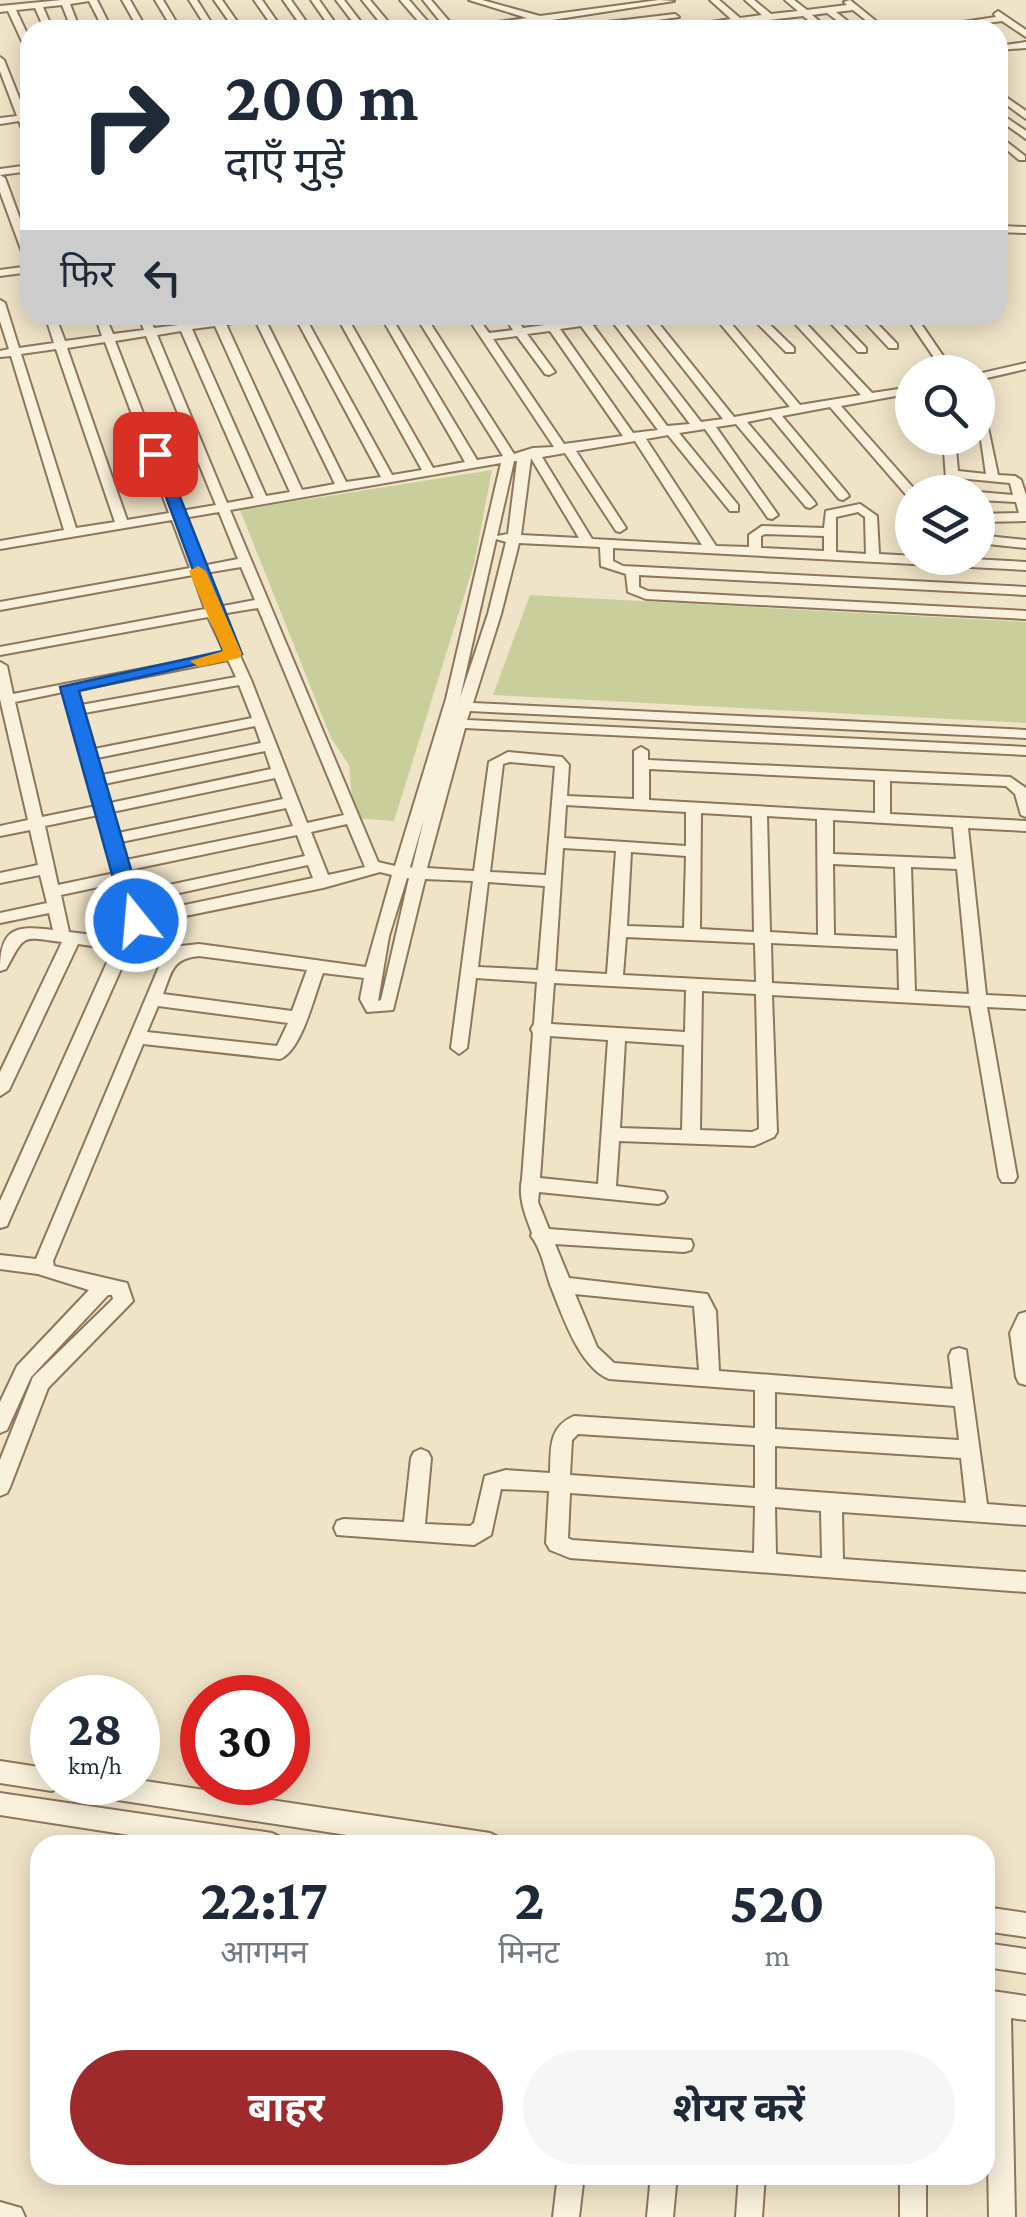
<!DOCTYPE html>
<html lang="hi">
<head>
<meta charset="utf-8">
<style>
  body { margin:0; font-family:"Crimson Pro","Noto Sans Devanagari",serif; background:#f6f6f7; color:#1f2937; height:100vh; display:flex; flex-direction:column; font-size:38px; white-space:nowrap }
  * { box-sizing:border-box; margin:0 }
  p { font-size:32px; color:#747a83 }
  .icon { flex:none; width:55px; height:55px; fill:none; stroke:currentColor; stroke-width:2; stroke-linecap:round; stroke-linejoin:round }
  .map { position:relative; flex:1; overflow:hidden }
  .side { position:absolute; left:30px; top:1835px; width:965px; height:350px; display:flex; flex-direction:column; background:#fff; border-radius:30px; box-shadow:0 5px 25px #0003 }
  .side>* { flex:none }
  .top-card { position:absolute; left:20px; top:20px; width:988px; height:305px; border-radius:30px; box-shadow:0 5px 25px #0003; background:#fff; color:#1f2937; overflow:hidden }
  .controls { position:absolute; left:895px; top:355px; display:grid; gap:20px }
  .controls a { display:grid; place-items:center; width:100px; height:100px; border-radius:50%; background:#fff; box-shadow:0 5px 25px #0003; font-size:50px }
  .speed { position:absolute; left:30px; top:1675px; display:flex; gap:20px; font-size:50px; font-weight:700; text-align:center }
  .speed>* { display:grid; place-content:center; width:130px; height:130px; border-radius:50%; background:#fff; box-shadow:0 5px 25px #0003; line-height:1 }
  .speed small { font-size:25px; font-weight:400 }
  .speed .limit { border:15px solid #d22; background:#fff; color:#111 }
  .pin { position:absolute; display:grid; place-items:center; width:85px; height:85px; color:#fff; margin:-42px; border-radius:20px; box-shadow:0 5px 15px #0006 }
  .me { position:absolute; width:110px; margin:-55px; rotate:343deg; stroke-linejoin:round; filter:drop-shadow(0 0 8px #0008) }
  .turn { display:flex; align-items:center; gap:35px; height:210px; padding:0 40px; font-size:45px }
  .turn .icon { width:130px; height:130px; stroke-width:2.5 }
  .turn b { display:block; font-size:70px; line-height:85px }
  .then { display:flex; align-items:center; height:95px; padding:0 40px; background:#0003; gap:20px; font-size:38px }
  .eta { display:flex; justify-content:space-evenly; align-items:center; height:170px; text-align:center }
  .eta b { font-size:60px; font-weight:700; line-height:70px }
  .cta { display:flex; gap:20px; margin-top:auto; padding:20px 40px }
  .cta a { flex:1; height:115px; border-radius:60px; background:#9e2a2b; color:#fff; font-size:40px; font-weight:700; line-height:115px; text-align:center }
  .cta a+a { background:#f6f6f7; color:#1f2937 }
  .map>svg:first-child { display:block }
  .green { fill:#c9cf9b }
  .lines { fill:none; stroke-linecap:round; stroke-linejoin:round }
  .minor-casing { stroke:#8d765c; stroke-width:4 }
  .minor { fill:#faf1dc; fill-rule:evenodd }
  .route { fill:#1a73e8; stroke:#114b97; stroke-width:2.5 }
  .slow { fill:#f59e0b }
</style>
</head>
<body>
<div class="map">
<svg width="1026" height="2217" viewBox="0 0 1026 2217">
  <rect width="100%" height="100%" fill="#f0e4c8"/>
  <path class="green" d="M492 470 474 564 394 821 354 818 349 765 331 738 240 510Z
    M530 595 1026 622V723L493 695Z"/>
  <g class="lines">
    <g class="minor-casing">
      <path id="minor" d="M62 0H97L112 30H104L89 1 70 4 80 30H72L62 5 43 7 53 30H45L35 8 16 10 30 40V53L26 50 8 11 0 12V6Z
        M122 0H130L147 30H139Z
        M155 0H163L181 30H173Z
        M189 0H197L216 30H208Z
        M214 0H222L243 30H235Z
        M254 0H262L283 30H275Z
        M283 0H291L312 30H304Z
        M311 0H319L340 30H332Z
        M336 0H344L367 30H359Z
        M362 0H370L395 30H386Z
        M400 0H409L435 30H426Z
        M423 0H431L455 28 527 18 469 0H482L540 16 659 0 674 1 552 20 574 26 675 14 679 17 584 30C568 30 553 22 537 22 507 22 478 30 447 30Z
        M710 0H719L740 18 762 15 745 0H754L771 14 798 11 785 0H794L807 10 847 5 844 2 850 0 887 30H878L853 10 836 12 859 30H850L827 13 812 15 830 30H821L803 16 683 30H657L731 19Z
        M998 11 1026 30V37L1002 21 933 30H910L996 17 994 14Z
        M1026 42V48L998 50V46Z
        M0 57 4 60 26 115 30 114V139L25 136 19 121 0 124V118L17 116 0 71Z
        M1003 95 1026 111V119L1000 100V96Z
        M998 112 1026 131V139L998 119Z
        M998 135 1025 156V160H1019L998 142Z
        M30 165V171L0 175V169Z
        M0 175 5 178 30 246V263L25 260 0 192Z
        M998 226 1026 227V233L998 232Z
        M998 244 1002 245 1003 251 998 254Z
        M30 266V272L0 276V270Z
        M0 300 5 303 19 348 54 343 45 315H55L65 341 102 336 95 315H105L113 334 144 330 138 315H148L154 328 179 325 175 315H185L189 323 213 320 211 315H221L223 318 273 315 265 319 346 482 381 477 294 315H304L392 475 422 470 336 315H346L433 468 465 462 380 315H390L477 460 503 456 415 315H425L514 454 533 448 554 447 466 315H476L489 333 513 330 503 315H514L523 328 545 325 539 315H550L555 323 577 320 574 315H585L587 319 637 315 622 320 701 422 723 419 641 315H652L734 417 790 407 713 315H724L800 405 861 395 787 315H798L872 393 912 387V393L841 406 916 491 912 492V498L908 497 830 407 782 416 847 493 849 496 843 500 839 499 771 417 747 422 814 501 816 504 810 508 806 507 736 424 716 427 778 515 772 519 768 518 705 429 679 433 738 505V511H730L668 435 646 439 716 546 749 547V535L762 526 824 528 826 511 860 504 877 516 879 554 1026 562V570L613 548V561L623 566 1026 587V595L639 575V587L648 591 1026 611V619L646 599 628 592 626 574 601 566 600 547 519 543 501 614 473 703 1026 730V738L470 711 467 720 1026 747V755L465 728 427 868 474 871 489 762 508 752 562 757 569 765 567 796 634 799V751L641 747 648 751V760L1010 777 1026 788V817L1021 815 1015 794 1006 786 890 781V814L1026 821V831L968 828 986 995 1026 997V1009L987 1007 1017 1177 1014 1182H1002L999 1177 970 1006 772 995 777 1132 774 1137 754 1146 619 1141 616 1186 664 1192 667 1197 664 1202 658 1204 539 1192 538 1202 549 1229 691 1240 693 1245 691 1250 684 1252 555 1244 569 1278 707 1294 716 1311 719 1371 953 1389 949 1356 952 1350 959 1348 966 1350 987 1504 1026 1507V1525L842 1512 843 1559 1026 1572V1592L570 1558 550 1550 546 1543 549 1491 501 1489 491 1535 474 1545 337 1535 334 1528 337 1521 344 1519 404 1522 411 1458 414 1452 421 1449 428 1452 431 1458 425 1524 470 1526 474 1523 485 1476 506 1470 550 1473C551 1449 548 1427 574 1416L755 1428V1390L609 1379C579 1367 562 1314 551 1287 545 1271 542 1250 531 1236L532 1233C525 1214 518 1198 522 1179L533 1033 531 1029 534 1024 537 982 476 978 467 1048 459 1054 451 1048 473 881 425 879 393 1010 367 1012 360 999 364 978 323 973C314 996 302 1050 280 1059L143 1044 53 1261 54 1266 127 1283 133 1301 48 1388 10 1487 7 1493 0 1496V1460L33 1377 113 1299 112 1295H108L31 1377 7 1430 0 1433V1402L17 1366 89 1290 38 1274 0 1269V1255L36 1259 164 955 129 951 9 1221 7 1226 0 1228V1201L113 949 78 944 9 1090 0 1096V1072L62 942C21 937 26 933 6 969L0 971C0 928 15 925 53 930L49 913 0 923V913L47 903 40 875 0 883V873L38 865 30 830 0 836V826L28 820 0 699V662L7 666 13 694 225 653 208 617 0 655V647L205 609 193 575 0 610V602L190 568 172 520 0 549V541L64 530 11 356 0 357V351L9 349 0 321ZM255 320 335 484 302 490 226 324ZM612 321 690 424 667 426 592 324ZM215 326 290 492 266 496 192 329ZM581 326 658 430 633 433 560 329ZM181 331 254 498 227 503 157 335ZM550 331 623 436 564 444 493 339 517 336 545 374 549 375 555 372 527 334ZM146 336 216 505 181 511 115 341ZM105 342 169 513 127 520 67 348ZM56 349 115 522 76 528 21 354ZM635 441 702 545 592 539 542 457 565 453 616 531 620 532 626 528 576 451ZM531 458 579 538 521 535ZM514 461H517L508 534 497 536ZM501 463 446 699 395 866 378 862 230 510ZM219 512 238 559 202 566 183 518ZM858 512 865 517 866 554 836 552V517ZM765 534 824 536V551L761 548V536ZM496 539 506 542 488 614 460 698ZM241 567 255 600 218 607 205 573ZM258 608 344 815 307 823 251 680 221 614ZM228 660 236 677 81 705 77 690ZM239 685 252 718 94 749 84 713ZM63 692 96 806 42 817 15 702ZM255 726 261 743 102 775 97 758ZM265 751 271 769 110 803 104 784ZM510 762 555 766 546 875 490 872 503 764ZM649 769 875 780V813L649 800ZM275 778 283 799 118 833 112 812ZM566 805 686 812V846L564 838ZM286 808 293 826 126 860 121 842ZM701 813 752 816 754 932 700 929ZM98 815 115 873 58 885 45 826ZM767 816 817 819 818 935 770 932ZM424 819 412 868 410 867ZM833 820 953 827 956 859 833 854ZM347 824 365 867 328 875 311 832ZM297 835 305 856 136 892 129 870ZM563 848 616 851 607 974 555 971ZM631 852 686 856 684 928 627 926ZM833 864 895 867 897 938 834 935ZM308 865 313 878 142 914 138 902ZM911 867 957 869 969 994 915 991ZM380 872 392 875 366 967 199 944 181 946 69 932 61 895 117 883 128 921 136 926 323 888ZM407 878H409L381 1000 378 1001 389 936ZM488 882 545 886 538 970 478 967ZM626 937 755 943 756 982 623 975ZM771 943 898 949 899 990 772 983ZM199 956 307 970 292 1011 163 994C172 972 171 959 199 956ZM554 983 686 990 685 1032 551 1024ZM702 991 756 994 759 1129 752 1132 700 1130ZM158 1006 288 1023 277 1046 147 1032ZM550 1036 608 1040 598 1184 540 1178ZM625 1041 684 1045 682 1130 620 1128ZM575 1294 694 1306 699 1370 614 1363 597 1347ZM775 1392 955 1406 959 1440 775 1429ZM578 1434 755 1445V1488L570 1475 572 1440ZM775 1446 961 1458 966 1503 775 1489ZM570 1493 755 1506 754 1553 572 1540 568 1538ZM775 1507 821 1511 822 1558 776 1554Z
        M749 315H760L794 348V352H786Z
        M823 315H834L866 348V352H858Z
        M858 315H869L897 344V348H889Z
        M905 315H915L954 372H944Z
        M1026 363V369L978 380V374Z
        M978 420 987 423 998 475 1015 476 1021 480 1026 495V521L978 522V514L1019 513 1016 502 978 500V492L1013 495 1010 483 958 478 959 492H947L943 438H955L958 471 986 474Z
        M978 535 1026 540V548L978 543Z
        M1026 1312V1385L1019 1383 1016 1377 1010 1333 1019 1314Z
        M0 1761 52 1769V1782L138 1780 490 1833 498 1837 502 1845H412L72 1793 64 1790 62 1785 52 1791 0 1783Z
        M0 1793 272 1833 280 1837 284 1845H194L0 1815Z
        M985 1907 1026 1913V1937L985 1931Z
        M985 1943 1026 1949V1973L985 1967Z
        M985 1990 1026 1996V2020L1011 2018 1015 2217H989Z
        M558 2175H584L579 2217H553Z
        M651 2175H677L673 2217H647Z
        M739 2175H765L762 2217H736Z
        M900 2175H926V2217H900Z
        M0 2202 21 2208 25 2217H0Z"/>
    </g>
    <use href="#minor" class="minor"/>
  </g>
  <path class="route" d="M149 451 163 454 242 654 79 691 146 921 136 928 125 921 60 687 223 651Z"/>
  <path class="slow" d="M198 566 206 571 242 654 239 658 199 667 190 661 223 651 189 571Z"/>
</svg>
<div class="controls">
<a><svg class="icon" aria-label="search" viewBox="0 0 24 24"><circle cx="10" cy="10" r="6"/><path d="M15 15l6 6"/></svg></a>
<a><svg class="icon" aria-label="layers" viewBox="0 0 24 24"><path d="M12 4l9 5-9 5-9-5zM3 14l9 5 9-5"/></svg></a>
</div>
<div class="speed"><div>28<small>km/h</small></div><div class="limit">30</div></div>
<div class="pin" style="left:155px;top:454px;background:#d93025"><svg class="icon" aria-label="arrive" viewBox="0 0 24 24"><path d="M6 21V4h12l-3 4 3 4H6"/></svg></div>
<svg class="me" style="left:136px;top:921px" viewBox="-20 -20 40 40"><circle r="17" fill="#1a73e8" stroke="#fff" stroke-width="3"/><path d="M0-11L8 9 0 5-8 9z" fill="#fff"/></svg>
<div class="top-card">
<div class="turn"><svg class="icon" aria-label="right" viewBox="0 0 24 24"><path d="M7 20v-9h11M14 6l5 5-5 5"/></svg><div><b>200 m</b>दाएँ मुड़ें</div></div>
<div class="then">फिर<svg class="icon" aria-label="left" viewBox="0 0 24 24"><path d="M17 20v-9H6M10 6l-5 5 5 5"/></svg></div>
</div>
<section class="side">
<div class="eta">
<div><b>22:17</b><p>आगमन</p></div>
<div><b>2</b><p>मिनट</p></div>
<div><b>520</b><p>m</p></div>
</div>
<div class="cta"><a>बाहर</a><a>शेयर करें</a></div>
</section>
</div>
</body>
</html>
